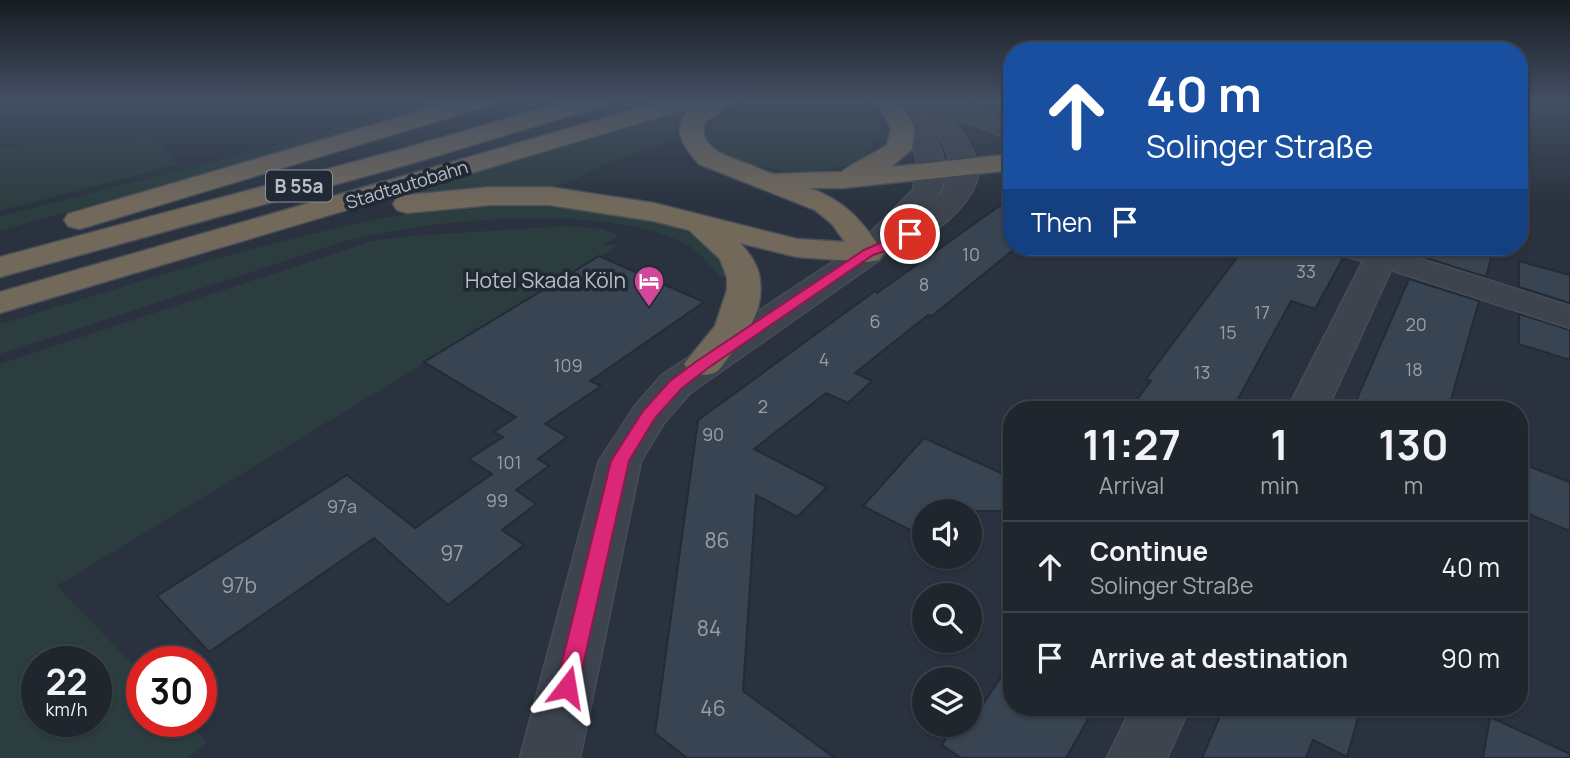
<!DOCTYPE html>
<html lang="en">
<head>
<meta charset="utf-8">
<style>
  body { margin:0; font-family:Manrope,sans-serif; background:#2c323a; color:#f1f3f6; height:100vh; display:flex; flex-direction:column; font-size:26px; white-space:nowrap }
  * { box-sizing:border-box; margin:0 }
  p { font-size:23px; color:#a1a5aa }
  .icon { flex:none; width:38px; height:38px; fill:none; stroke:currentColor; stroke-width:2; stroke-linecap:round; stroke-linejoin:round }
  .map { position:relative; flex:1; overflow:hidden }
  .panel { position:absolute; left:1003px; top:401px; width:525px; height:315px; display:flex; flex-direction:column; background:#1f262e; border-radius:28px; box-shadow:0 2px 5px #0004,0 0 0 2px #3c434a }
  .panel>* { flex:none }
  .banner { position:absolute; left:1003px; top:42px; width:525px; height:214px; border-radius:28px; box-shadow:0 2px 5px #0004,0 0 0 2px #3c434a; background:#1a4fa0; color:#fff; overflow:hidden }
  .tools { position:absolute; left:912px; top:499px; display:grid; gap:14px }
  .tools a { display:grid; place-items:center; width:70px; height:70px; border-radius:50%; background:#1f262e; box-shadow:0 2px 5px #0004,0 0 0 2px #3c434a; font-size:35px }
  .speed { position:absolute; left:21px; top:646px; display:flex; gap:14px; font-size:35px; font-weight:700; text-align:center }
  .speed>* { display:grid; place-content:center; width:91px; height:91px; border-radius:50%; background:#1f262e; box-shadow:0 2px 5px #0004,0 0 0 2px #3c434a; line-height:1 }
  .speed small { font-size:18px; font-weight:400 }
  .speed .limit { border:10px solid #d22; background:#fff; color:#111 }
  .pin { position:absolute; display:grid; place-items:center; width:60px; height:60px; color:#fff; margin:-30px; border:4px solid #fff; border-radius:50%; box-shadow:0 2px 7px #0007 }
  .me { position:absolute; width:77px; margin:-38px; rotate:14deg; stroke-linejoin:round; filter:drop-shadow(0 0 5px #0008) }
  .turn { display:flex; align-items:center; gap:24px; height:147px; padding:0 28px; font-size:32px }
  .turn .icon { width:91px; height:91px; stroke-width:2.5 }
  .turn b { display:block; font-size:49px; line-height:60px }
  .then { display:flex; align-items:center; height:66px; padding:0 28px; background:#0003; gap:14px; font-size:26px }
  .eta { display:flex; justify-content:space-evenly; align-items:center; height:119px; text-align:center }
  .eta b { font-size:42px; font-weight:700; line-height:49px }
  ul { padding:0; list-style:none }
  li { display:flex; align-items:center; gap:21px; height:91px; padding:0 28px; border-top:2px solid #3c434a }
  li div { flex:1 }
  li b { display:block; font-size:26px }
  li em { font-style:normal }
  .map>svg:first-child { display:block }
  .green { fill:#2b3d3f; fill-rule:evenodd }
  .building { fill:#394452; stroke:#232b36; stroke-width:2 }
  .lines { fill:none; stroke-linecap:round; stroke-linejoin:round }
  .minor-casing { stroke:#464d58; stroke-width:3 }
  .highway-casing { stroke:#474f59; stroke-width:3 }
  .minor { fill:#3d444e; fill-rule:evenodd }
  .highway { fill:#73695b; fill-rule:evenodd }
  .route { fill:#db2777; stroke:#8e194d; stroke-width:2 }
  .labels { text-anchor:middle; stroke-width:7; stroke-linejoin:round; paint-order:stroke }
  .far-street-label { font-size:18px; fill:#b9bfc9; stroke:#212934 }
  .number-label { font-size:18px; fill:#989faa }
  .shield { fill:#212934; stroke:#8b929c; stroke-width:2 }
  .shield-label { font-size:19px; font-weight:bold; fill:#b9bfc9 }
  .poi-label { font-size:21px; fill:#b9bfc9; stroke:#212934; text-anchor:end }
  .near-number-label { font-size:21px; fill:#989faa }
</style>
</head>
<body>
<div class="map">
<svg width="1570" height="758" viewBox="0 0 1570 758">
  <rect width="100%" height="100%" fill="#29323e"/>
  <path class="green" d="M437 100H463L0 231V216L183 170Z
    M749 100H860C873 111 884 121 880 139L865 154 875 157C826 174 787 177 738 160 725 155 714 152 707 140V128L722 112Z
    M964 100H1011V123Z
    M696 108 678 123 671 140 613 161 572 181 550 187H474L410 195 409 193Z
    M155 136 178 164 0 211V148Z
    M469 205C536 205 665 206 717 250 724 256 728 270 732 279L720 277C709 265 700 251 685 244 605 202 432 219 346 241L0 354V324C155 278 309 224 469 205Z
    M567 226 603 229 618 236 604 245H619L57 586 142 674V721H187L207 742 188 758H0V364L372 241 409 236ZM37 662H96V721H37Z"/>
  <path class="building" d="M1012 197V251L932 316 928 315 855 373 872 381 848 403 826 393 754 449 827 487 797 517 756 495 743 691 835 758H687L655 733 698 420 875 291 877 293Z
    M1245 247H1307L1343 258 1315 309 1291 301 1232 410H1129L1151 381 1146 379Z
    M1424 247H1494L1486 277 1420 256Z
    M599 256 704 302 590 381 601 386 545 424 567 437 538 459 549 466 516 490 536 504 502 530 524 545 448 605 374 538 209 652 157 596 347 475 415 528 492 474 469 459 503 437 494 432 516 417 424 362Z
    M1519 261 1570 275V303L1519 287Z
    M1409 279 1479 301 1448 410H1352Z
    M1519 314 1570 330V360L1519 344Z
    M924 438 1012 478V511H924V537L863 506Z
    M1528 466 1570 482V531L1519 510V499Z
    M1012 660V707H1095L1066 758H961L942 745 955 724H970Z
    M1224 707H1361L1347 757 1313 740 1306 758H1202Z
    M1490 717 1570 754V758H1483Z"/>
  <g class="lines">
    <g class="minor-casing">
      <path id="minor" d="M875 100H902C931 122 963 169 932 203 962 176 950 148 928 121 922 114 913 108 913 100H953L1012 124V140L949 115C961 131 978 152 978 173 978 197 927 251 904 233L879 260 690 393 664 423 641 461 580 758H520L599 461 635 406 662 375 857 246 913 190 918 165 911 140 900 123Z
        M1334 247H1401L1399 252 1570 306V328L1391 270 1327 410H1287L1363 261 1339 254Z
        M1132 707H1190L1167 758H1107Z"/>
    </g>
    <g class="highway-casing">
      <path id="highway" d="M458 100H495L491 105 90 226 79 229 68 226 64 220 68 214Z
        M572 100H609L605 105 413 163 0 277V257L395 151Z
        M667 100H736L705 122C696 149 731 158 751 165 758 168 769 174 776 174 798 173 820 172 842 172 847 166 877 152 887 145L891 129 876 100H900L915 129 912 149 891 167 1012 154V170L843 188H810C848 203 861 220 884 253L879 260 868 262 797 257 740 243C750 254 759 266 760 281 764 312 745 337 727 359 724 363 720 370 716 372 708 377 698 374 690 372L684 364 715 326 727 290V278L720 259 689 230 653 221 549 205H491L407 213 397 210 393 204 397 198 407 195 491 187H549L654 203 797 239 845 242 832 224 815 210 699 164C682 145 669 127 693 107L0 313V292Z"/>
    </g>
    <use href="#minor" class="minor"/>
    <use href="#highway" class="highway"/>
  </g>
  <linearGradient id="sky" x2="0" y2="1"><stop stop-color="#171c22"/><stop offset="0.49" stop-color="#434f63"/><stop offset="1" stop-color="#434f63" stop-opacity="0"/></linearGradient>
  <rect width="1570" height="206" fill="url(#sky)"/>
  <path class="route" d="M910 230 916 234 914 237 894 248 873 255 708 368 682 388 655 418 629 461 578 687 575 694 567 697 559 694 556 687 611 461 643 411 670 381 697 361 864 250Z"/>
  <defs>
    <g id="hotel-pin" transform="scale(1.575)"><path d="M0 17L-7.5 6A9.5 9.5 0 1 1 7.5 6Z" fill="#d1479c" stroke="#212934"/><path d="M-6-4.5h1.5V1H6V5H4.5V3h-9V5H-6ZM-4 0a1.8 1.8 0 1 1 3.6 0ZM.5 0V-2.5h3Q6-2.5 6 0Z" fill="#fff"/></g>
  </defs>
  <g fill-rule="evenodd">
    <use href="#hotel-pin" x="649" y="281"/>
  </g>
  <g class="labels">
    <g class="far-street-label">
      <text transform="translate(407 185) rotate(-17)" y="6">Stadtautobahn</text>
    </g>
    <g class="number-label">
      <text x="971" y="261">10</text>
      <text x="1306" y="278">33</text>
      <text x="924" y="291">8</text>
      <text x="1262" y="319">17</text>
      <text x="875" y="328">6</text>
      <text x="1416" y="331">20</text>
      <text x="1228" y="339">15</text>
      <text x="824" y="366">4</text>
      <text x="568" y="372">109</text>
      <text x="1414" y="376">18</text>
      <text x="1202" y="379">13</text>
      <text x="763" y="413">2</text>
      <text x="713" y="441">90</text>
      <text x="509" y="469">101</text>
      <text x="497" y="507">99</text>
      <text x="342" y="513">97a</text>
    </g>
    <rect class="shield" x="266" y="170.5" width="66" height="31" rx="5"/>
    <g class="shield-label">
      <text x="299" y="193">B 55a</text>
    </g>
    <g class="poi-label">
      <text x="626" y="288">Hotel Skada Köln</text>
    </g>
    <g class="near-number-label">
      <text x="717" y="548">86</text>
      <text x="452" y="561">97</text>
      <text x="239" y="593">97b</text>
      <text x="709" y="636">84</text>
      <text x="713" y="716">46</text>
    </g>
  </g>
</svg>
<div class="tools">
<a><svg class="icon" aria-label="sound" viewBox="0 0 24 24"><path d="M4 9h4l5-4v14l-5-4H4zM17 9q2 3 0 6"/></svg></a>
<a><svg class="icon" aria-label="search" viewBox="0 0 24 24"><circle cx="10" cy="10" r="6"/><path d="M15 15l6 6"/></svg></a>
<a><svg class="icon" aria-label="layers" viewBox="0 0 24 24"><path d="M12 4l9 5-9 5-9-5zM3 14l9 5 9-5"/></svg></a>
</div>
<div class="speed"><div>22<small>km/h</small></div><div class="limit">30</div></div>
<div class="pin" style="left:910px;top:234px;background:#d93025"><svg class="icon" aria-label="arrive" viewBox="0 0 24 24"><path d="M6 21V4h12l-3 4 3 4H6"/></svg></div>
<svg class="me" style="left:567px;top:687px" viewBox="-20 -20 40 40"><path d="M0-17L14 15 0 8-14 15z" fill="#db2777" stroke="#fff" stroke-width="4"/></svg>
<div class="banner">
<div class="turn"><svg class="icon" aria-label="ahead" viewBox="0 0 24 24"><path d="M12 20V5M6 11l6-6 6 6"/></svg><div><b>40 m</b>Solinger Straße</div></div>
<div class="then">Then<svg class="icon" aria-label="arrive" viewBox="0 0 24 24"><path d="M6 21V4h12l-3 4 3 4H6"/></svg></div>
</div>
<section class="panel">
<div class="eta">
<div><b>11:27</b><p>Arrival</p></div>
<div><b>1</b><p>min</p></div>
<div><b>130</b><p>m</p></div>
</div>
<ul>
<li><svg class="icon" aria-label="ahead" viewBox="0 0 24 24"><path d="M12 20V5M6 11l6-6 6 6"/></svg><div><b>Continue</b><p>Solinger Straße</p></div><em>40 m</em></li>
<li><svg class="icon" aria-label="arrive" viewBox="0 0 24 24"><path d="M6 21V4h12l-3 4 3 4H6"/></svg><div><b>Arrive at destination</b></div><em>90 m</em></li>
</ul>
</section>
</div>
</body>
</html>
